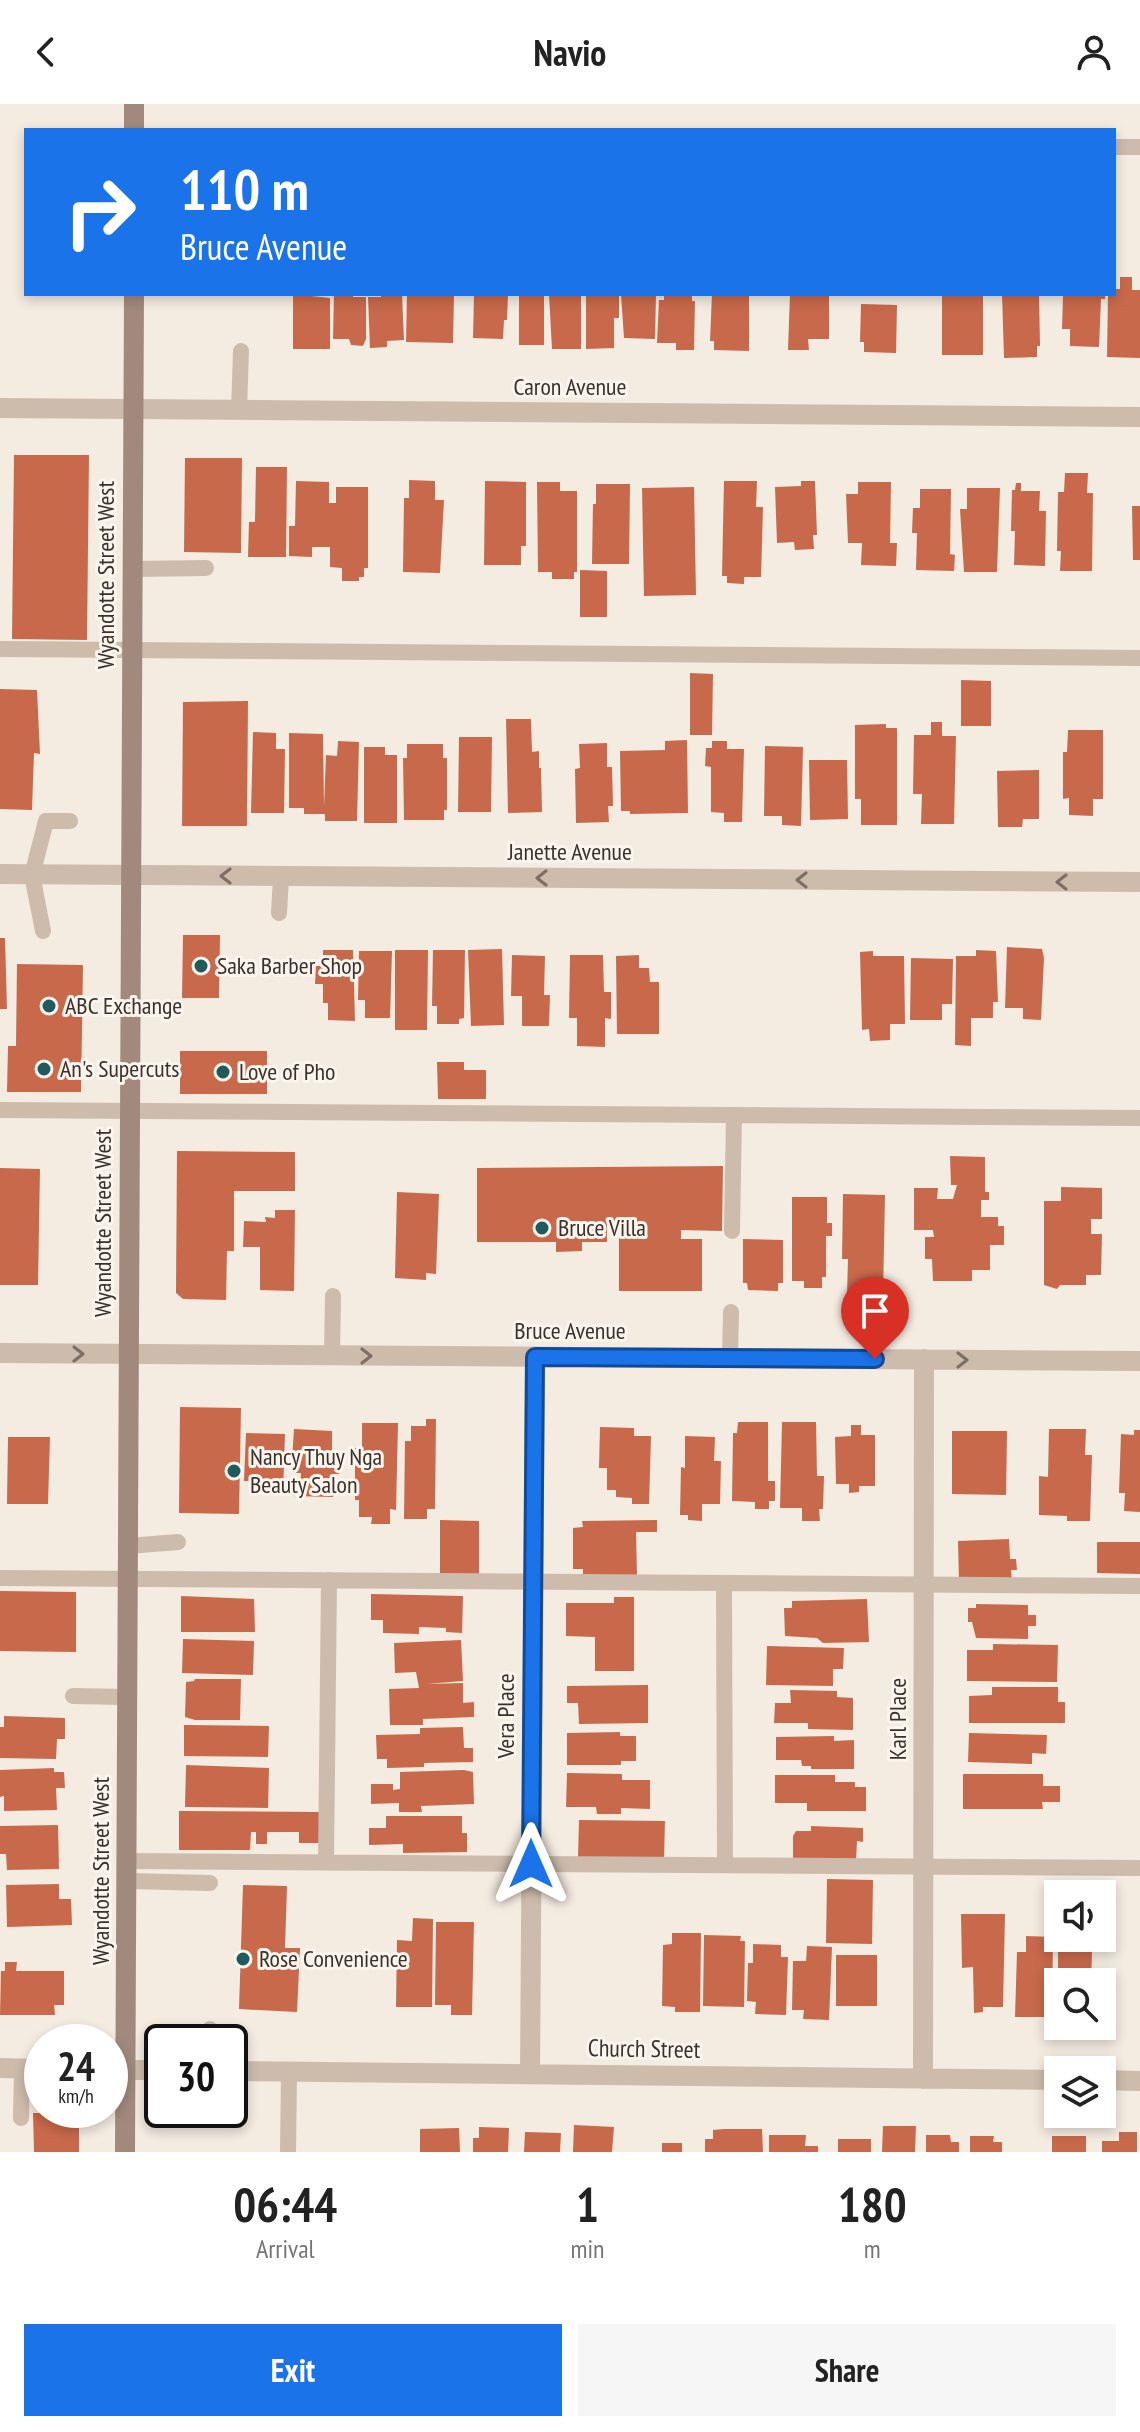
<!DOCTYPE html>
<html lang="en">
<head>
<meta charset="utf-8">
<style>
  body { margin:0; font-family:"PT Sans Narrow",sans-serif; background:#f6f6f6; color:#222; height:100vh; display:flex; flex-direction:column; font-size:30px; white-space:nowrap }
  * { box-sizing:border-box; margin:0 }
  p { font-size:26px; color:#767676 }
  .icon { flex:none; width:44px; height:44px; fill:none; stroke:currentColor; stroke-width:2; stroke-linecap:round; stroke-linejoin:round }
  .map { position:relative; height:2048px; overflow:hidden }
  .drawer { display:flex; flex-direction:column; background:#fff; flex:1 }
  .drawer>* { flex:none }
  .banner { position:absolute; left:24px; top:24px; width:1092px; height:168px; border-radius:0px; box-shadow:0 4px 12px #0003; background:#1a73e8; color:#fff; overflow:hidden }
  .controls { position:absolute; left:1044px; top:1776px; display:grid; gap:16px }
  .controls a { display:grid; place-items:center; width:72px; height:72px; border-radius:0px; background:#fff; box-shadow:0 4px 12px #0003; font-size:40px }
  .speed { position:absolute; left:24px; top:1920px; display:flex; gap:16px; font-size:40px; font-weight:700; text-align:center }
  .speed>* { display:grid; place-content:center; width:104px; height:104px; border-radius:50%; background:#fff; box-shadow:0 4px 12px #0003; line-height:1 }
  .speed small { font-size:20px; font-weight:400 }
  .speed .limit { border:4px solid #111; border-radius:12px; background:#fff; color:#111 }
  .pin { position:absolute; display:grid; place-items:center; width:68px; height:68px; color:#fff; margin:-82px -34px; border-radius:50% 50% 50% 0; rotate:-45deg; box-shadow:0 0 8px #0007 }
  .pin .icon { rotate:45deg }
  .me { position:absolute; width:88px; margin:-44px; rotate:0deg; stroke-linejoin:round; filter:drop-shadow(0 0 6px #0008) }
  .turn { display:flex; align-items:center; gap:28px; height:168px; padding:0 24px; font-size:36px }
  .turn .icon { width:104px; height:104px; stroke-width:2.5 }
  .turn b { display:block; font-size:56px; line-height:68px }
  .eta { display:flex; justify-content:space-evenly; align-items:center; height:136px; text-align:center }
  .eta b { font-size:48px; font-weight:600; line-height:56px }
  .action { display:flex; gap:16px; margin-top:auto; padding:16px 24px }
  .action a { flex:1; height:92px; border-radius:0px; background:#1a73e8; color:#fff; font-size:32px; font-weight:600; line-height:92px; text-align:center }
  .action a+a { background:#f6f6f6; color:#222 }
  header { display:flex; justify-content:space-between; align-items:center; height:104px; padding:0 24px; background:#fff; font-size:36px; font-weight:600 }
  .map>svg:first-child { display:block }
  .building { fill:#c8694b }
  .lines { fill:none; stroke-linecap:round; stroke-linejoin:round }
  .lane { stroke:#cdbbac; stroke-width:16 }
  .street { stroke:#cdbbac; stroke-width:20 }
  .secondary { stroke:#a18a7d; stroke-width:20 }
  .oneway { stroke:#7d6f65 }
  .route-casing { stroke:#114b97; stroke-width:20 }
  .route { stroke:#1a73e8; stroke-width:14 }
  .poi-dot { fill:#1f5a5e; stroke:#fbf5ee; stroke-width:3 }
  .labels { text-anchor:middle; stroke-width:6; stroke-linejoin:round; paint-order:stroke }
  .street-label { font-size:24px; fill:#3b302b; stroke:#fbf5ee }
  .poi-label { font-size:24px; fill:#3b302b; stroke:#fbf5ee; text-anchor:start }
</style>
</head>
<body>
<header><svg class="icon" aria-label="back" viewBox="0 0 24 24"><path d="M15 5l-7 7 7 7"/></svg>Navio<svg class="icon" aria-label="person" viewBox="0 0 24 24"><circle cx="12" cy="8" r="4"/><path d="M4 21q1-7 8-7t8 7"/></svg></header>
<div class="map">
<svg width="1140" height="2048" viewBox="0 0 1140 2048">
  <rect width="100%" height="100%" fill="#f4ebe1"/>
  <path class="building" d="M1120 173H1132V186H1140V254L1107 253 1108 190H1114V185H1120Z
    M293 190 330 194V245H293Z
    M334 190H353V193H366V235L363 242 351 241 349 235H333Z
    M381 190H402L404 236 387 237V243L370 244 368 193H381Z
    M407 190H454L453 239 406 238Z
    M474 190H508L507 216H504L503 235 473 234Z
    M526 190H544V241H519V192Z
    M549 190H581V245H552Z
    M586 190H619V214H614V244L586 245Z
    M621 190H656L655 235 624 234Z
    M664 190H692V197H695L694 246H676V239H657L659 196H664Z
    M712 190H749V247L714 246V237H710Z
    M790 190H829V235H808L809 246H788Z
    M942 190H983V251H942Z
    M1002 190H1039L1040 242H1037V253L1004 254Z
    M1105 190V195H1101L1099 243 1070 242V225H1062L1063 191Z
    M861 200 897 201 896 249 864 248V238H860Z
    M14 351H89L87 536 12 535Z
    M185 354H242L241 449 184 448Z
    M256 363H287L286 453H248L249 418H255Z
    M1065 369H1088L1087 389H1093L1092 467H1060L1061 447H1057L1058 388H1064Z
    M409 376 435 377V396H444L440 469 403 468 404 394H409Z
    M296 377 329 378V399H336V383H368V464H364V473H359V477H342V464L330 463V443H312V453L289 452V422H295Z
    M485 377 526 378V442H521V461H484Z
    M724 377H757L756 403H763L761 473H744V480L727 479V472H722Z
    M801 377H815L817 431H813L814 445 795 446 794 438 777 439 775 383 801 382Z
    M537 378H560V387H577V468H574V475H552V468H538Z
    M858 378H891L890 439H897L896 462 861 461 862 439H848L846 390H858Z
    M1016 379H1021V387H1040L1039 407H1046L1045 462 1014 461 1015 427H1011L1012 386H1015Z
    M596 380H630L629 460H592L593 400H596Z
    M694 383 696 491 644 492 642 384Z
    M967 384H1000L997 468H964L960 405H967Z
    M920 385H951L950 450 955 451 954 467 916 466 917 429H912L913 404H920Z
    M1132 402H1140V456H1133Z
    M580 466 607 467V513H580Z
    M690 569 713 570 712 631H690Z
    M961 576 991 577V622H961Z
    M0 585 37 586 40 650 34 649 32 706 0 705Z
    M248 597 247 722H182L183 598Z
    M506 615H531L532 648 539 647V664H541L542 708 508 709Z
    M931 618H942V632H956L954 720H921L922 690H913L914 631H931Z
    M886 620V624H897V721H861V695H855V621Z
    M1068 626H1103V695H1093V712L1069 711V694L1063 695V648H1067Z
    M253 628 276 629V645H285L284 709H251Z
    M289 629 323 630 324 703 326 651 337 652 338 637 359 638 357 717H325V710H304V704H289Z
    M459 633H492L491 708H458Z
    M687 636 688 709 630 710V707H621L620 647 665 646V637Z
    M712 637H727V645H744L742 718H724V709L711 708V663L705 662 706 644H712Z
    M607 639V663H612L613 702H608L609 718 576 719 575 665 580 664 579 640Z
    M407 640H443V654H447V706H444V716H404L403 654H407Z
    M765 642 803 643 801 722 782 721V712H764Z
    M364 643H385V651H397V719H364Z
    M809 656H847L848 715 810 716Z
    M1039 666V715H1023L1022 723H998L997 667Z
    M183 831H220L219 894H182Z
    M0 834H5L7 905H0Z
    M1007 843 1042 845 1044 854 1041 916 1023 915V904H1005Z
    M502 845 504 921 471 922 468 846Z
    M323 846H353L355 917 328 916V899H323V880H315L316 862H323Z
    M395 846H428L427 926H395Z
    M433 846H465L464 914 459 915V920H437V902H432Z
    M976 846 996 847 998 898H993V914H971V942L955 941 956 852H976Z
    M359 847H392L390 914H365V896H358Z
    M873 847V852H904L905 920H890V936L870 937 869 925 862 926 860 848Z
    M512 851 545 852 544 891H550L549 922H522V892H511Z
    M570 851H603L604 888H611V915L605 914V943L577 942V914H569Z
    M639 851V864H649L650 878H659V930H617L616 852Z
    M911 854 953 855 952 900H942V916H910Z
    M17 860 83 861 81 988H7L8 942H16Z
    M180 947H267V990H180Z
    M437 958H464V966H486V995H438Z
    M177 1047 295 1048V1087H234V1147H227L226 1196 183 1195 176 1189Z
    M950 1052 985 1053V1088H989V1096H981V1113H998V1122H1004V1141H990V1166H972V1177H933L932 1155H925V1133H934L933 1126H914V1084H938L937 1095H953L957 1081H951Z
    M723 1062 722 1127 681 1126V1135H702V1187H619V1121H607V1138H582V1147L556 1148V1138H477V1064Z
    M0 1064 40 1065 38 1181H0Z
    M1061 1083 1102 1084V1115H1091V1130H1102L1101 1171H1086V1181H1060L1057 1185 1044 1181V1097H1061Z
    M397 1088 439 1090 436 1170 426 1169V1176L395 1174Z
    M843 1090 885 1091 883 1192 847 1191 848 1155H842Z
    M792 1093H827V1119H832V1132H826V1173H822V1184H804V1177H792Z
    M275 1106H295L294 1187 260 1186V1143H243L244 1117 266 1118 265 1113 275 1114Z
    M743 1135 783 1136V1179H778V1187L748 1186 747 1179H743Z
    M180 1303 241 1304 239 1410 179 1409Z
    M426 1315H436L435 1405H427V1415H404L405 1337H411V1322H426Z
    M738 1318H768V1377H775V1397H769V1405H755V1398L732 1397 733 1329H737Z
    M782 1318H816L817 1372H824L823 1405H819L820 1417H802V1404H780Z
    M362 1319H398L396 1406 390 1405V1420H371L372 1413H359V1396H355V1344H362Z
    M851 1321H861V1331H875V1382H859V1388L849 1389V1380H836L835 1333 851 1332Z
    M600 1323 634 1324V1332H651L649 1400H632V1394L616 1393V1386H607V1364H599Z
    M294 1325 332 1327V1348H340L339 1370H334L333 1393 293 1392V1385H300L301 1369H296V1356H292Z
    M1049 1325H1086L1085 1351H1092L1090 1417H1067V1412L1039 1411V1372L1048 1373Z
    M1134 1326H1140V1408L1124 1407 1125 1389H1119L1121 1330 1134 1331Z
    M952 1327H1007L1006 1391 952 1390Z
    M246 1329 285 1330 283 1390 261 1389V1377H244Z
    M685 1332 715 1333 714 1357H721L720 1400H702V1417L688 1416V1411H680L681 1363 685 1364Z
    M8 1333H50L48 1400H7Z
    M440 1416 479 1417V1474H440Z
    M657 1416V1428H636L637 1472 583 1473V1465H573V1424L583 1423 582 1417Z
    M1009 1435 1010 1455H1016L1017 1466H1011L1012 1477 959 1478 958 1437Z
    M1097 1438H1140V1470L1097 1469Z
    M0 1487 76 1488V1548L0 1547Z
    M371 1490 463 1492 462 1529 446 1528V1524L419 1523V1530L383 1529V1516H371Z
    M181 1492 254 1495 255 1528H181Z
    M614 1493H634V1567H595V1533L566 1532V1499H614Z
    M867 1495 869 1538 823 1539 817 1534 785 1532 784 1504H792V1497Z
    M976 1500 1028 1501V1511H1036V1522H1028V1535L976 1534 972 1518H968V1504H976Z
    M183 1535 254 1537 253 1571 182 1569Z
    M461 1536 463 1577 426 1580 463 1579V1599L474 1598V1613L423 1615V1621H390L389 1585 419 1584 416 1568 395 1569 394 1539Z
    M993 1540 1058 1541 1057 1578 967 1577V1546H993Z
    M767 1542 844 1544 843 1565H833V1582L766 1581Z
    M195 1575H241L240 1616H195L185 1613 186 1578 194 1577Z
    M648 1581V1619L579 1620 578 1599H567V1582Z
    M992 1583H1058V1598H1065V1619H969V1592L992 1591Z
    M790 1586 837 1587V1593L853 1594V1626L808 1625V1619H774L775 1599H791Z
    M4 1612 65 1614V1635H57L56 1655 0 1654V1623H4Z
    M184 1621 269 1622 268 1653 184 1652Z
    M463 1623 464 1644H473V1658L424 1659V1663L387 1664V1655H377L376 1631 420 1630V1624Z
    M620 1628V1632H636V1657H621V1661H567V1629Z
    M969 1629 1047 1631 1046 1650 1032 1649V1660L968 1658Z
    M834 1632V1637L854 1636V1665H811V1662H802L801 1656H776V1633Z
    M186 1661 269 1664 268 1704 185 1703Z
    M54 1664V1668H64L65 1684H56L57 1706 4 1707V1692L0 1693V1666Z
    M464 1666 473 1668 474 1700 421 1702 422 1708H399V1699L371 1700V1680H393V1686L400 1685V1668Z
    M567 1669 622 1670V1676H650V1705L621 1704V1710H597L596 1703H566Z
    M963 1670H1043V1682H1060V1698H1042L1043 1705H963Z
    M775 1671H835V1678H855V1683H866V1707H807V1699H775Z
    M179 1707 322 1708 321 1739H299V1728H267V1740H256V1728H251L250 1746H179Z
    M386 1712H462V1729H467V1748L403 1749V1740L369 1741V1724H386Z
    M579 1716 665 1717 664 1754 578 1753Z
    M58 1721 59 1765 7 1766 6 1750H0V1722Z
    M811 1722 863 1724V1738L857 1737 856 1757 793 1755V1732L796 1727H811Z
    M827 1775 873 1776 872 1840 826 1839Z
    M59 1780V1795H71L72 1821 7 1823 6 1781Z
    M243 1781 287 1782 285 1844H300L297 1908 239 1905Z
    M961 1810H1005L1003 1903H983V1908L974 1909 973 1863 962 1864Z
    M413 1814 433 1815 432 1903H396L397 1836 412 1837Z
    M436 1818H474L472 1911H451V1901H435Z
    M672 1829H701L700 1908H675V1903L662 1902 663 1841 672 1840Z
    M704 1831 741 1832 740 1837H745L744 1903 703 1902Z
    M1026 1832 1053 1833 1052 1913H1015L1017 1848H1026Z
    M753 1840 781 1841V1853H788L786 1911 755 1910 756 1898 747 1897 748 1859H753Z
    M807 1842 832 1843 829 1916 803 1915 804 1906H792L793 1857H806Z
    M1058 1846 1092 1848 1091 1878H1058Z
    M836 1851H877V1902H836Z
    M5 1858H17L16 1867H64V1901H54L55 1911H0L1 1867H5Z
    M33 2009H72L79 2016V2048H34Z
    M574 2021 614 2023 612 2048H573Z
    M883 2022H916L915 2048H882Z
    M479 2023 509 2024 508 2048H473V2034H479Z
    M459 2024 460 2048H420V2025Z
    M724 2025H762L763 2048H705V2035H713V2026Z
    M525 2028 561 2029 560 2048H524Z
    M1119 2028H1137V2048H1102V2037H1119Z
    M769 2031H806L805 2042H818V2048H769Z
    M926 2031H950L951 2038H959V2048H926Z
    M970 2032H994L993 2038H1002V2048H970Z
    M1052 2032H1086V2048H1052Z
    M838 2035H871V2048H838Z
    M662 2039H682V2048H662Z"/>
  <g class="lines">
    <path class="lane" d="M1114 43H1140
      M239 306 241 247
      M132 465 206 464
      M0 545 1140 554
      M279 809 281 772
      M43 827 32 771 46 717H70
      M0 1006 1140 1014
      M732 1127 734 1011
      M332 1252 333 1192
      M730 1254 731 1208
      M128 1442 178 1438
      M0 1474 1140 1482
      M724 1479 725 1761
      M73 1592 127 1593
      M127 1757 1140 1764
      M326 1758 329 1476
      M128 1777 210 1779
      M210 1938V1925
      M21 2014 22 1965
      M288 2048 289 1968"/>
    <path class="street" d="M0 304 1140 313
      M0 770 1140 778
      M0 1249 1140 1257
      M0 1964 42 1965
      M110 1966H162
      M230 1967 1058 1976
      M530 1970 535 1253
      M923 1975 924 1255
      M1102 1976 1140 1977"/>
    <path class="secondary" d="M134 26V0
      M125 2048 134 190"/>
  </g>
  <defs><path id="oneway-chevron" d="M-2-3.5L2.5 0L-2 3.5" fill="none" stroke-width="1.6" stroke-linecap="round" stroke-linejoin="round" transform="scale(2)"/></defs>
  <g class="oneway">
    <use href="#oneway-chevron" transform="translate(226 772) rotate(-180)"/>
    <use href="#oneway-chevron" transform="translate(542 774) rotate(-180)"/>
    <use href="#oneway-chevron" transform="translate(802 776) rotate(-180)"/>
    <use href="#oneway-chevron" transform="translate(1062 778) rotate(-180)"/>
    <use href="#oneway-chevron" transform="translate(78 1250)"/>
    <use href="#oneway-chevron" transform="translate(366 1252)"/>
    <use href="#oneway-chevron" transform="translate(962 1256)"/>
  </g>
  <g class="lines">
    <g class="route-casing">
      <path id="route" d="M531 1760 535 1253 875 1255"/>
    </g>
    <use href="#route" class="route"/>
  </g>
  <g class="poi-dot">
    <circle cx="201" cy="862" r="8"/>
    <circle cx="49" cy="902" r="8"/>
    <circle cx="44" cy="965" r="8"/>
    <circle cx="223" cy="968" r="8"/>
    <circle cx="542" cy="1124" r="8"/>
    <circle cx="234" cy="1367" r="8"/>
    <circle cx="243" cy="1855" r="8"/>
  </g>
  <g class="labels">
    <g class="street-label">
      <text x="570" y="291">Caron Avenue</text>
      <text transform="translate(106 471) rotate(-90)" y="8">Wyandotte Street West</text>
      <text x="570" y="756">Janette Avenue</text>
      <text transform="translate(103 1119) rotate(-90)" y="8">Wyandotte Street West</text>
      <text x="570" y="1235">Bruce Avenue</text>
      <text transform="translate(506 1612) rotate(-90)" y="8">Vera Place</text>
      <text transform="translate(898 1615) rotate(-90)" y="8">Karl Place</text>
      <text transform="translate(101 1767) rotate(-90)" y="8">Wyandotte Street West</text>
      <text transform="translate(644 1945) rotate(1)" y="8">Church Street</text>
    </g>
    <g class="poi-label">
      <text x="217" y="870">Saka Barber Shop</text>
      <text x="65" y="910">ABC Exchange</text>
      <text x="60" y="973">An's Supercuts</text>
      <text x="239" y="976">Love of Pho</text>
      <text x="558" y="1132">Bruce Villa</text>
      <text x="250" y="1361">Nancy Thuy Nga<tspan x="250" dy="28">Beauty Salon</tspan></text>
      <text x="259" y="1863">Rose Convenience</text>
    </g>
  </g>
</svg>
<div class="controls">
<a><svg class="icon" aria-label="sound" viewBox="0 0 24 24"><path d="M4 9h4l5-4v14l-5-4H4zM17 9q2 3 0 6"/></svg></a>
<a><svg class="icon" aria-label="search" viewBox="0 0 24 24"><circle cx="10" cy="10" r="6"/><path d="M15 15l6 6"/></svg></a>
<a><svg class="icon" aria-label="layers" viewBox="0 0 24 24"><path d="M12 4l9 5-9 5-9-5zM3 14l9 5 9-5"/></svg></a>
</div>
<div class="speed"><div>24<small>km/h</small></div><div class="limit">30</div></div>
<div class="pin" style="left:875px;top:1255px;background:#d93025"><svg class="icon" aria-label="arrive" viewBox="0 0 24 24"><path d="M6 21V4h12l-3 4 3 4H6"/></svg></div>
<svg class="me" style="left:531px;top:1760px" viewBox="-20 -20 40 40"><path d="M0-17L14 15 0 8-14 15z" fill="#1a73e8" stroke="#fff" stroke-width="4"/></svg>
<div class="banner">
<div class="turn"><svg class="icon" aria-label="right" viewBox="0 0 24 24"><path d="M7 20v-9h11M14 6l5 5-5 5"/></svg><div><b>110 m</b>Bruce Avenue</div></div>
</div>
</div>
<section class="drawer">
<div class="eta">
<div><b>06:44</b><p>Arrival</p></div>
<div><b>1</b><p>min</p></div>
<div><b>180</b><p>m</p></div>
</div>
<div class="action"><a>Exit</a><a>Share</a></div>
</section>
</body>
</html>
